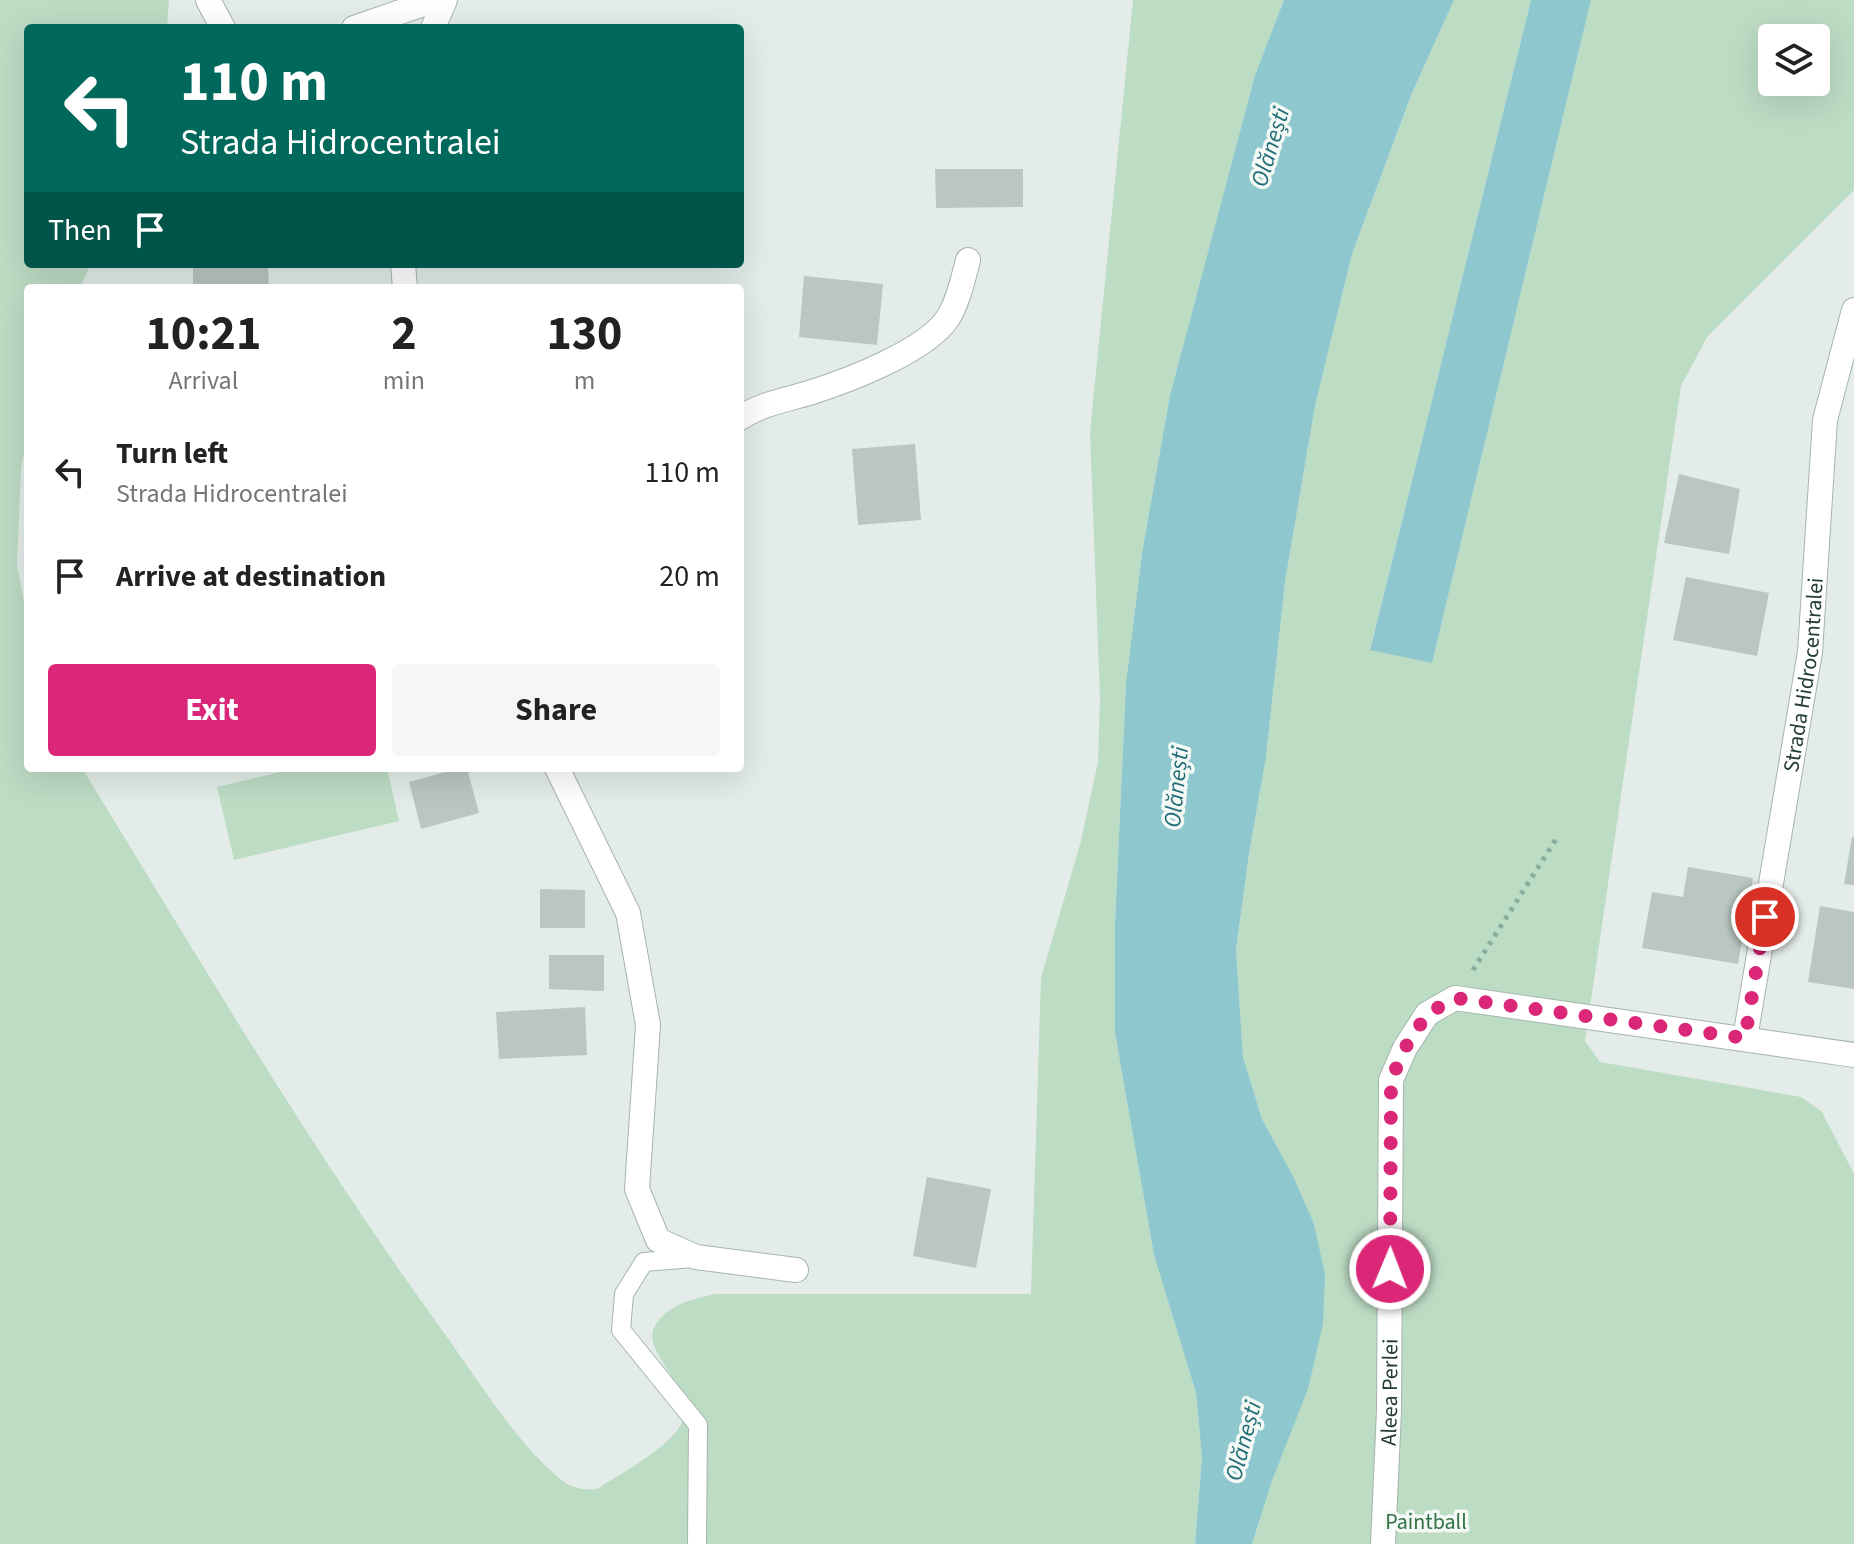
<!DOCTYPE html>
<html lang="en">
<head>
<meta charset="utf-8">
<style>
  body { margin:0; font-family:"Source Sans 3",sans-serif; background:#f6f6f6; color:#222; height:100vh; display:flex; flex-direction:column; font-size:30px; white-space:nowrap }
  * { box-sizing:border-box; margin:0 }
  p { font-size:26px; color:#767676 }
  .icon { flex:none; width:44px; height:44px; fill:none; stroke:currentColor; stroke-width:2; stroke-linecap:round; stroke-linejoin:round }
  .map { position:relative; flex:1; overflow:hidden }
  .side { position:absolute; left:24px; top:284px; width:720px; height:488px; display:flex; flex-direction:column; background:#fff; border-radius:8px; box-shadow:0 8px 32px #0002 }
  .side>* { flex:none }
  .guide { position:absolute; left:24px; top:24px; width:720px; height:244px; border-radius:8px; box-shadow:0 8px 32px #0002; background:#00695c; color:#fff; overflow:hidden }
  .tools { position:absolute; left:1758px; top:24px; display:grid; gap:16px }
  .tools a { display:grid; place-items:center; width:72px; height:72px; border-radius:8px; background:#fff; box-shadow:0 8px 32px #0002; font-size:40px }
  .pin { position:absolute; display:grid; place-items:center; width:68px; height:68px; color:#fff; margin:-34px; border:4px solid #fff; border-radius:50%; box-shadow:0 2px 8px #0007 }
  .me { position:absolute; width:88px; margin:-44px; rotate:1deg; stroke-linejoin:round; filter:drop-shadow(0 0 6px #0008) }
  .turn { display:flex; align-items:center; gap:28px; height:168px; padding:0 24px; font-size:36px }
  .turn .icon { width:104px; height:104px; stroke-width:2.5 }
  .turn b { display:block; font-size:56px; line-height:68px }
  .then { display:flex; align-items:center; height:76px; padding:0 24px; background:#0003; gap:16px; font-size:30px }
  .eta { display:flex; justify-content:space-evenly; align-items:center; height:136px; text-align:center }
  .eta b { font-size:48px; font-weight:700; line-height:56px }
  .cta { display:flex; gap:16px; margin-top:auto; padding:16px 24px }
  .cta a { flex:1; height:92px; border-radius:8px; background:#db2777; color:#fff; font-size:32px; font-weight:700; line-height:92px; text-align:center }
  .cta a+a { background:#f6f6f6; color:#222 }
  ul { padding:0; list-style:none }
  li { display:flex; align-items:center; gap:24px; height:104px; padding:0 24px }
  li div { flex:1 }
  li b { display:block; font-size:30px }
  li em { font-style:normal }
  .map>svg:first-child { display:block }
  .green { fill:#bddcc4; fill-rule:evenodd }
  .water { fill:#8ec8ce }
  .building { fill:#b9c7c0 }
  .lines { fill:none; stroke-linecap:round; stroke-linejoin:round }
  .service-casing { stroke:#a6b4ae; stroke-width:20 }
  .minor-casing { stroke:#a6b4ae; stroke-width:26 }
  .path { stroke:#85ae9f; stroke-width:5; stroke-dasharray:4 6; stroke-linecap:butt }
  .service { stroke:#fff; stroke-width:18 }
  .minor { stroke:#fff; stroke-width:24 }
  .route { stroke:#db2777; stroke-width:14; stroke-dasharray:0 25.2 }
  .labels { text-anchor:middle; stroke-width:7; stroke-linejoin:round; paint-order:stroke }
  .street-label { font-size:22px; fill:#243d34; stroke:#f4f9f6 }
  .park-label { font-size:22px; fill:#307245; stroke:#f4f9f6 }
  .water-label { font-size:24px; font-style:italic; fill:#216d76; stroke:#f4f9f6 }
</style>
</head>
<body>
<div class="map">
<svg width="1854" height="1544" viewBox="0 0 1854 1544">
  <rect width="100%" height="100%" fill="#e3ece8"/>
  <path class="green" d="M0 0H169L167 28H28V264H91L80 288H28V428L21 470 17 564 28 625V768H82C198 957 311 1150 442 1330 475 1375 519 1448 563 1481 573 1489 585 1490 597 1489 620 1474 675 1445 683 1420 694 1385 638 1351 656 1324 670 1304 692 1299 715 1294H1031L1041 978 1081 841 1098 762 1100 698 1090 432 1133 0H1284L1255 75 1170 395 1142 553 1126 683 1115 923V1033L1154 1255 1196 1393 1202 1457 1195 1544H0Z
    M1454 0H1531L1370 649 1432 663 1591 0H1854V190L1707 337 1681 386 1585 1041 1600 1062 1801 1097 1822 1112 1854 1174V1544H1252L1273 1478 1313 1224 1293 1176 1262 1119 1243 1057 1236 951 1249 854 1266 757 1285 582 1315 406 1352 254 1412 93ZM1772 38H1816V82H1772Z
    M297 768H387L399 821 234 860 217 787Z"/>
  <path class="water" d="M1284 0H1454L1412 93 1352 254 1315 406 1285 582 1266 757 1249 854 1236 950 1243 1057 1262 1119 1293 1176 1314 1224 1325 1275 1323 1324 1308 1389 1273 1478 1252 1544H1195L1202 1457 1196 1393 1154 1255 1115 1033V923L1126 683 1142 553 1170 395 1255 75Z
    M1531 0H1591L1432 663 1370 650Z"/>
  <path class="building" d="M935 169H1023V207L936 208Z
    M193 264H268L269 288H193Z
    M804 276 883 284 877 345 799 337Z
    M915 444 921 520 858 525 852 449Z
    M1679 474 1740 489 1729 554 1664 543Z
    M1686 577 1769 593 1757 656 1673 640Z
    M459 768H467L479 813 421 829 409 782Z
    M1852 837H1854V885L1844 884Z
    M1688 867 1753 878 1738 964 1642 948 1652 892 1683 897Z
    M540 889 585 890V928H540Z
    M1820 906 1854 912V989L1808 982Z
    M549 955H604V991L549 989Z
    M585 1007 587 1055 499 1059 496 1012Z
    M927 1177 991 1189 976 1268 913 1256Z"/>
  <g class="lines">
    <g class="service-casing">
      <path id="service" d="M694 1258 644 1262 624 1294 621 1330 698 1425 697 1544"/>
    </g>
    <g class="minor-casing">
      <g id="minor">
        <path d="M208 0 223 28"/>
        <path d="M354 28 435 0"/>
        <path d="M433 28 445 0"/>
        <path d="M403 264 405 288"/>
        <path d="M740 418C761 404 785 400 809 393 847 381 925 352 948 318 958 302 963 279 968 260"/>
        <path d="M557 768 628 913 648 1025 637 1189 658 1240 696 1257 796 1270"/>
        <path id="s1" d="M1745 1038 1810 652 1825 420 1854 310"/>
        <path id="s2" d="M1383 1544 1389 1410 1391 1080 1405 1048 1427 1014 1455 998 1854 1055"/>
      </g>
    </g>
    <path class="path" d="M1473 970 1558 836"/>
    <use href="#service" class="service"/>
    <use href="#minor" class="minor"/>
  </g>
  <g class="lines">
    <path class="route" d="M1390 1269 1391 1080 1405 1048 1427 1014 1455 998 1745 1038 1765 917"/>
  </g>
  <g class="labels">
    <g class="street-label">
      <text dy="8" stroke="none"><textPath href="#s1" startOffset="368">Strada Hidrocentralei</textPath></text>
      <text dy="8" stroke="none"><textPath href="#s2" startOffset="152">Aleea Perlei</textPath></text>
    </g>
    <g class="park-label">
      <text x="1426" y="1529">Paintball</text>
    </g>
    <g class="water-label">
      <text transform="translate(1270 147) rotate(-73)" y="8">Olănești</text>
      <text transform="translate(1176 787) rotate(-84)" y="8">Olănești</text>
      <text transform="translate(1243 1441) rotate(-75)" y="8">Olănești</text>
    </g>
  </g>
</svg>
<div class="tools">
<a><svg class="icon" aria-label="layers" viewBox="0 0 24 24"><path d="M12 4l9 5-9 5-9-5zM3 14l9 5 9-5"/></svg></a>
</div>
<div class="pin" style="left:1765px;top:917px;background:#d93025"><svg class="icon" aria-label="arrive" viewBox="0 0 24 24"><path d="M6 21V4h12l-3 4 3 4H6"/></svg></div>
<svg class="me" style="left:1390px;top:1269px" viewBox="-20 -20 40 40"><circle r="17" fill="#db2777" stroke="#fff" stroke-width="3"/><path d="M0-11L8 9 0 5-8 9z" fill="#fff"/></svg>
<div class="guide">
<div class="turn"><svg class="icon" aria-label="left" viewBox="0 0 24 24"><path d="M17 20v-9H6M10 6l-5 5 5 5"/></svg><div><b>110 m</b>Strada Hidrocentralei</div></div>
<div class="then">Then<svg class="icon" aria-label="arrive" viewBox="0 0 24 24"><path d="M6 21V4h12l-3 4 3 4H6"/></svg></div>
</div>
<section class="side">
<div class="eta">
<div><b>10:21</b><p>Arrival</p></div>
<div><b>2</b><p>min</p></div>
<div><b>130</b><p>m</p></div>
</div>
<ul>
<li><svg class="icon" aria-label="left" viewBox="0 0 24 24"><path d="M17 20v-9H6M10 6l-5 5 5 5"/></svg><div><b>Turn left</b><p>Strada Hidrocentralei</p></div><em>110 m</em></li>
<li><svg class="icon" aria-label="arrive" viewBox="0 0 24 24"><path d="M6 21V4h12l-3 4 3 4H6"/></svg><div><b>Arrive at destination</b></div><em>20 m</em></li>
</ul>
<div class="cta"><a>Exit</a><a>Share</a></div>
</section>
</div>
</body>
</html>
